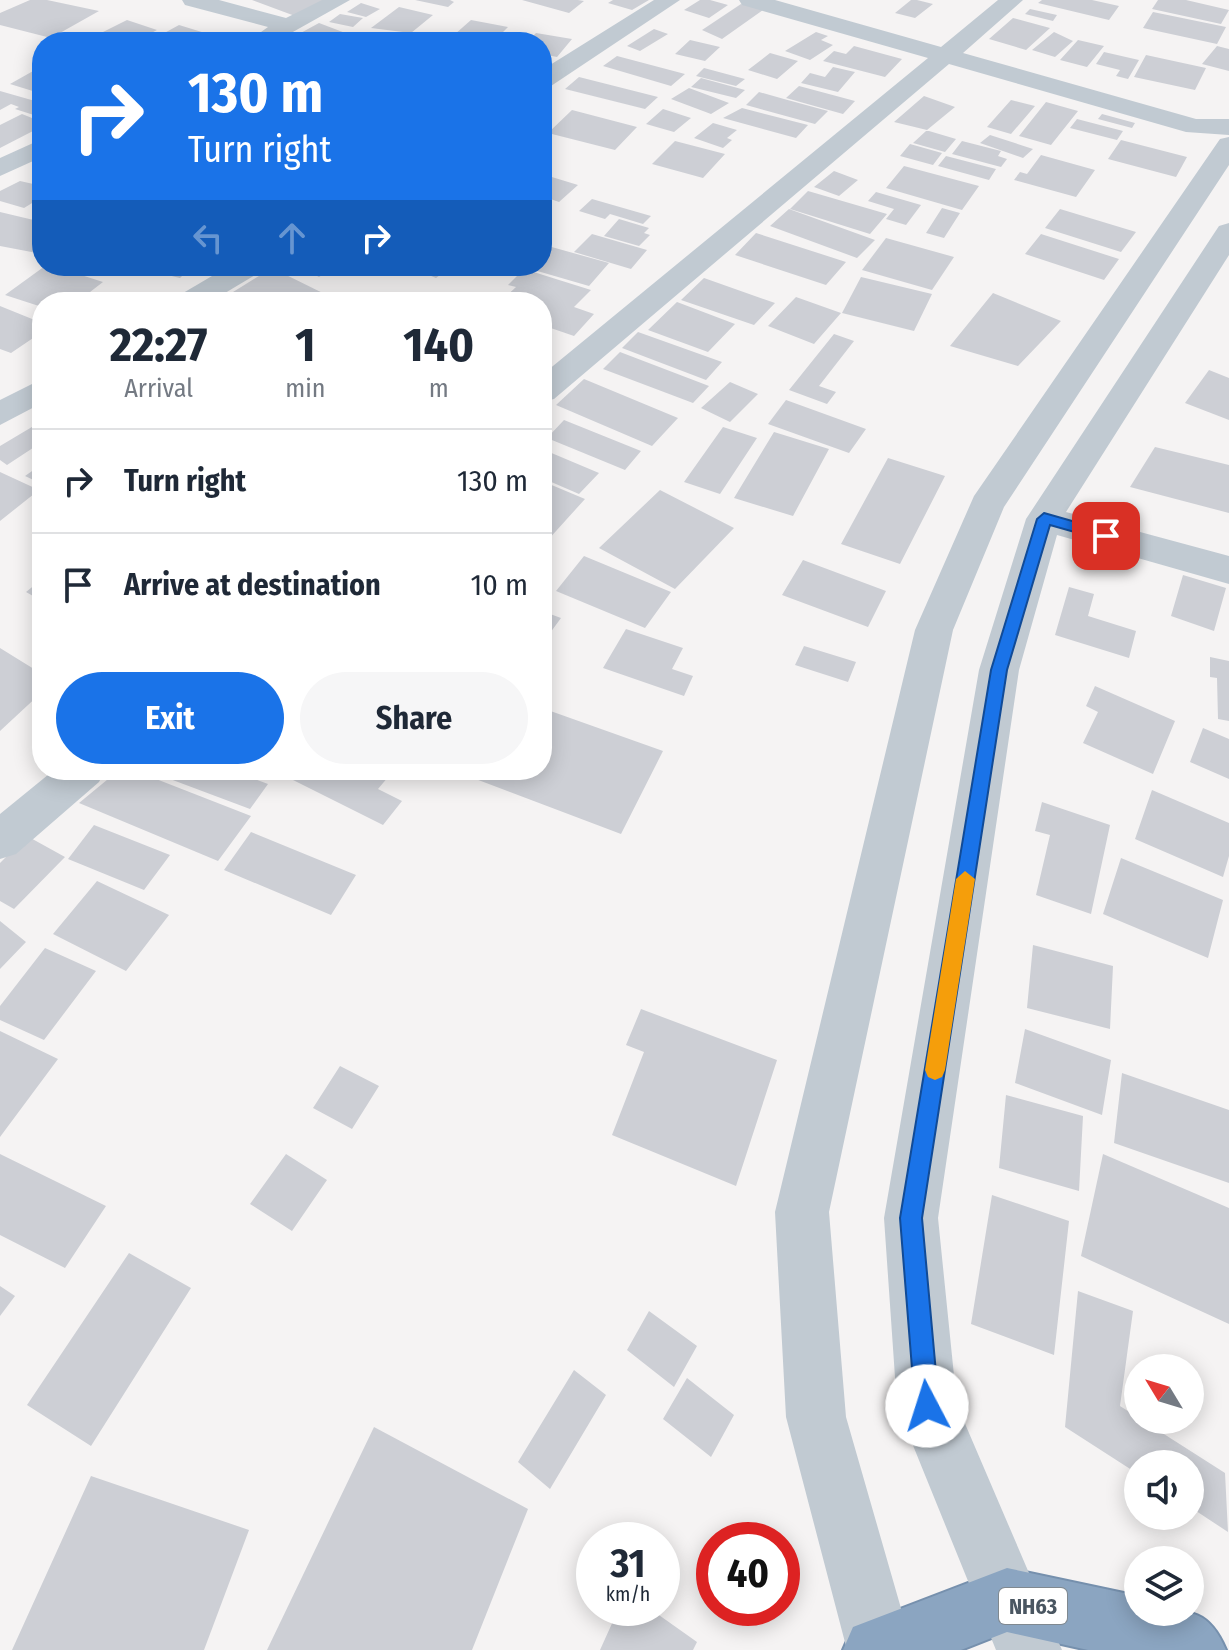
<!DOCTYPE html>
<html lang="en">
<head>
<meta charset="utf-8">
<style>
  body { margin:0; font-family:"Fira Sans Condensed",sans-serif; background:#f6f6f7; color:#1f2937; height:100vh; display:flex; flex-direction:column; font-size:30px; white-space:nowrap }
  * { box-sizing:border-box; margin:0 }
  p { font-size:26px; color:#747a83 }
  .icon { flex:none; width:44px; height:44px; fill:none; stroke:currentColor; stroke-width:2; stroke-linecap:round; stroke-linejoin:round }
  .map { position:relative; flex:1; overflow:hidden }
  .panel { position:absolute; left:32px; top:292px; width:520px; height:488px; display:flex; flex-direction:column; background:#fff; border-radius:32px; box-shadow:0 4px 20px #0003 }
  .panel>* { flex:none }
  .hud { position:absolute; left:32px; top:32px; width:520px; height:244px; border-radius:32px; box-shadow:0 4px 20px #0003; background:#1a73e8; color:#fff; overflow:hidden }
  .needle { width:52px; rotate:308deg }
  .tools { position:absolute; left:1124px; top:1354px; display:grid; gap:16px }
  .tools a { display:grid; place-items:center; width:80px; height:80px; border-radius:50%; background:#fff; box-shadow:0 4px 20px #0003; font-size:40px }
  .speed { position:absolute; left:576px; top:1522px; display:flex; gap:16px; font-size:40px; font-weight:700; text-align:center }
  .speed>* { display:grid; place-content:center; width:104px; height:104px; border-radius:50%; background:#fff; box-shadow:0 4px 20px #0003; line-height:1 }
  .speed small { font-size:20px; font-weight:400 }
  .speed .limit { border:12px solid #d22; background:#fff; color:#111 }
  .pin { position:absolute; display:grid; place-items:center; width:68px; height:68px; color:#fff; margin:-34px; border-radius:16px; box-shadow:0 4px 12px #0006 }
  .me { position:absolute; width:88px; margin:-44px; rotate:355deg; stroke-linejoin:round; filter:drop-shadow(0 0 6px #0008) }
  .turn { display:flex; align-items:center; gap:28px; height:168px; padding:0 24px; font-size:36px }
  .turn .icon { width:104px; height:104px; stroke-width:2.5 }
  .turn b { display:block; font-size:56px; line-height:68px }
  .lanes { display:flex; align-items:center; height:76px; padding:0 24px; background:#0003; justify-content:center; gap:40px; direction:ltr }
  .lanes .off { opacity:.35 }
  .eta { display:flex; justify-content:space-evenly; align-items:center; height:136px; text-align:center }
  .eta b { font-size:48px; font-weight:700; line-height:56px }
  .primary-button { display:flex; gap:16px; margin-top:auto; padding:16px 24px }
  .primary-button a { flex:1; height:92px; border-radius:48px; background:#1a73e8; color:#fff; font-size:32px; font-weight:700; line-height:92px; text-align:center }
  .primary-button a+a { background:#f6f6f7; color:#1f2937 }
  ul { padding:0; list-style:none }
  li { display:flex; align-items:center; gap:24px; height:104px; padding:0 24px; border-top:2px solid #e0e1e3 }
  li div { flex:1 }
  li b { display:block; font-size:30px }
  li em { font-style:normal }
  .map>svg:first-child { display:block }
  .building { fill:#cdcfd5 }
  .lines { fill:none; stroke-linecap:round; stroke-linejoin:round }
  .highway-casing { stroke:#7690ad; stroke-width:4 }
  .minor { fill:#c1cad2; fill-rule:evenodd }
  .highway { fill:#8ba5c1; fill-rule:evenodd }
  .route { fill:#1a73e8; stroke:#114b97; stroke-width:2 }
  .slow { fill:#f59e0b }
  .labels { text-anchor:middle; stroke-width:7; stroke-linejoin:round; paint-order:stroke }
  .shield { fill:#fff; stroke:#808990; stroke-width:2 }
  .shield-label { font-size:22px; font-weight:bold; fill:#4a5661 }
</style>
</head>
<body>
<div class="map">
<svg width="1229" height="1650" viewBox="0 0 1229 1650">
  <rect width="100%" height="100%" fill="#f5f3f3"/>
  <path class="building" d="M30 0H47L99 11 51 38 0 25V13Z
    M252 0H326L295 16Z
    M415 0H450L454 2 448 7Z
    M522 0H578L584 1 569 13Z
    M613 0H649L632 10 608 3Z
    M700 0H710L728 5 709 18 684 10Z
    M911 0H917L933 4 915 18 895 13Z
    M1042 0H1092L1119 6 1109 20 1038 3Z
    M1158 0H1186L1229 10 1221 24 1152 9Z
    M361 3 380 9 366 17 347 12Z
    M741 4 763 10 722 39 702 30Z
    M399 7 433 15 411 33 371 28Z
    M1030 9 1057 15 1053 21 1025 14Z
    M1153 12 1226 27 1217 44 1143 28Z
    M340 14 363 18 353 27 329 22Z
    M1013 18 1050 28 1026 50 989 39Z
    M127 20 157 30 134 42 87 40Z
    M471 20 508 27 493 42H446Z
    M319 23 369 42H317L297 35Z
    M179 25 205 33 190 42H148Z
    M654 29 668 34 640 51 627 46Z
    M816 32 828 36 821 40 833 45 810 60 785 51Z
    M1054 32 1073 41 1055 57 1032 50Z
    M536 33 572 39 557 57 542 54V42H527Z
    M690 40 720 47 705 61 675 54Z
    M1078 40 1104 46 1087 67 1060 60Z
    M854 46 902 59 885 77 823 61 834 51 846 54Z
    M1217 46 1229 49V71L1202 64Z
    M1104 52 1139 60 1128 79 1116 76 1120 70 1096 64Z
    M770 53 798 61 777 79 748 70Z
    M1146 55 1206 68 1195 90 1134 77Z
    M617 56 685 74 671 86 603 66Z
    M42 66V89L36 92 10 84Z
    M833 67 855 72 838 92 801 83 810 73 825 77Z
    M704 68 745 79 736 86 696 76Z
    M579 77 658 97 645 109 565 89Z
    M701 78 745 90 736 98 691 87Z
    M799 86 855 101 843 114 786 98Z
    M689 88 729 103 711 114 671 99Z
    M0 91 42 103V135L33 131 0 148V125L22 114 32 118 37 116 15 109 19 107 11 104 0 110Z
    M759 92 784 99 828 111 815 124 746 105Z
    M924 96 955 107 927 130 894 122Z
    M1011 100 1035 106 1011 134 987 127Z
    M1046 102 1078 111 1051 145 1019 136Z
    M742 108 808 125 796 138 723 118Z
    M663 109 691 118 674 132 646 124Z
    M572 110 637 127 615 150 548 133Z
    M1102 114 1135 123 1132 128 1098 119Z
    M1077 119 1123 131 1117 140 1070 128Z
    M713 123 737 130 727 138 732 140 723 148 694 138Z
    M926 131H929L956 139 945 152 913 143Z
    M990 135 1033 149 1023 158 980 143Z
    M1121 140 1187 157 1176 177 1108 159Z
    M675 141 725 154 703 178 652 164Z
    M962 141 1001 151 998 156 1007 159 1001 167 952 154Z
    M910 144 942 153 933 165 900 156Z
    M1041 155 1095 170 1076 197 1014 180 1020 172 1027 174Z
    M946 156 996 169 989 180 938 166Z
    M904 166 979 186 962 210 886 188Z
    M834 171 858 180 839 196 814 187Z
    M542 174 578 185 559 202 542 196Z
    M20 181 42 186V197L24 208 0 201V191Z
    M808 191 887 214 870 234 790 209Z
    M876 192 921 205 906 225 886 219 894 209 868 201Z
    M592 199 651 216 643 224 610 214 605 219 579 211Z
    M942 208 960 213 944 238 926 233Z
    M789 209 875 240 857 258 770 226Z
    M1060 209 1136 232 1121 252 1045 228Z
    M0 212 42 222V254L0 246Z
    M619 219 649 228 644 233 650 235 639 246 604 236Z
    M756 233 846 262 826 285 735 255Z
    M592 234 647 250 631 269 574 252Z
    M1041 234 1119 259 1104 280 1025 254Z
    M886 238 954 257 932 290 862 270Z
    M548 246 609 263 589 286 527 268 542 266V252Z
    M45 266H53L103 282 77 302H42V307L5 295Z
    M130 266H192L180 278Z
    M298 266H336L319 277Z
    M407 266H452L436 278Z
    M272 268 341 302H252L233 292Z
    M524 269 591 290 574 307 594 314 574 336 542 325V302H500L516 287 508 285Z
    M861 277 932 294 914 331 842 313Z
    M704 278 775 303 754 325 681 300Z
    M993 293 1061 321 1018 366 950 346Z
    M796 297 841 313 814 344 768 326Z
    M677 302 735 324 708 352 648 330Z
    M0 306 42 323V332L11 353 0 349Z
    M638 332 722 362 706 380 622 348Z
    M834 334 854 341 819 386 836 392 827 404 789 390Z
    M620 352 709 386 693 403 603 369Z
    M1209 370 1229 378V420L1185 403Z
    M584 379 678 418 652 446 556 405Z
    M730 382 758 394 730 422 701 408Z
    M786 400 866 429 849 453 768 424Z
    M564 420 641 451 625 470 547 438Z
    M42 421V442L7 465 0 460V446Z
    M723 427 757 438 720 494 684 482Z
    M774 432 829 449 793 516 734 498Z
    M1155 447 1229 465V513L1130 487Z
    M542 449 599 473 579 494 542 478Z
    M888 458 945 476 900 564 841 544Z
    M42 464V484L25 476Z
    M0 472 39 490 0 521Z
    M542 481 585 499 547 541 542 539Z
    M660 490 734 528 675 589 599 548Z
    M584 556 671 592 645 628 556 591Z
    M803 560 886 591 868 627 782 595Z
    M1183 575 1226 588 1214 631 1171 616Z
    M42 579V601L26 592Z
    M1069 587 1094 594 1088 616 1136 631 1129 658 1055 635Z
    M542 611 561 618 542 644Z
    M626 629 683 648 672 669 693 676 684 696 603 668Z
    M804 646 856 662 848 682 795 665Z
    M0 648 42 674V692L0 731Z
    M1210 657 1229 661V721L1218 719 1217 678 1210 677Z
    M1095 686 1175 721 1153 774 1083 743 1098 712 1086 706Z
    M542 708 663 751 621 834 473 778 478 770H542Z
    M1203 728 1229 739V779L1190 762Z
    M119 770H133L251 816 218 861 79 803Z
    M146 770H231L268 784 250 809Z
    M302 770H394L378 789 402 801 383 825 293 780Z
    M1152 790 1229 823V856L1223 877 1135 839Z
    M1042 802 1110 825 1091 914 1036 895 1050 835 1035 831Z
    M94 825 170 855 144 890 68 859Z
    M251 832 356 875 331 915 224 870Z
    M27 836 65 857 14 909 0 901V863Z
    M1121 858 1223 900 1208 958 1103 914Z
    M97 881 169 915 126 971 53 934Z
    M0 921 26 942 0 969Z
    M1033 945 1113 966 1110 1029 1027 1008Z
    M45 948 96 971 44 1040 0 1020V1006Z
    M641 1009 777 1060 736 1186 612 1135 644 1052 626 1045Z
    M1025 1029 1111 1060 1102 1115 1015 1083Z
    M0 1031 58 1059 0 1137Z
    M340 1066 379 1086 352 1129 313 1108Z
    M1122 1073 1229 1110V1183L1114 1143Z
    M1006 1095 1083 1116 1079 1191 999 1168Z
    M0 1154 106 1206 65 1268 0 1235Z
    M286 1154 327 1180 292 1231 250 1204Z
    M1103 1154 1229 1208V1324L1081 1256Z
    M992 1195 1069 1221 1054 1355 971 1324Z
    M129 1253 191 1288 91 1446 27 1405Z
    M0 1286 15 1296 0 1316Z
    M1078 1291 1133 1311 1120 1406 1225 1473 1228 1532 1190 1507V1464H1138V1474L1065 1427Z
    M649 1311 697 1346 674 1387 627 1350Z
    M574 1370 606 1395 550 1489 518 1462Z
    M687 1378 734 1415 711 1457 663 1419Z
    M374 1427 528 1509 472 1650H267Z
    M91 1476 249 1530 204 1650H12Z
    M619 1608H649L697 1642 693 1650H600Z"/>
  <g class="lines">
    <g class="highway-casing">
      <path id="highway" d="M1007 1568 1138 1596V1612C1183 1612 1206 1603 1226 1650H1088L1007 1632 961 1650H843L853 1627Z"/>
    </g>
    <path class="minor" d="M182 0H219L286 18 322 0H350L275 42 251 39 268 27 185 5Z
      M654 0H680L551 86 542 88V70Z
      M739 0H775L941 47 998 0H1023L963 53 1196 119H1229V135L1186 132 949 64 554 399 542 402V375L928 58 742 5Z
      M1229 137V165L1004 507 953 630 829 1212 846 1417 913 1650H847L786 1417 775 1212 915 630 974 496 1220 139Z
      M42 139V157L0 176V158Z
      M1229 223V255L1066 512 1229 556V584L1057 535 1019 670 938 1218 957 1405 1062 1650H996L897 1406 884 1218 979 670 1026 519 1215 232 1219 226Z
      M229 266H265L260 272 210 302H174L178 296Z
      M42 379V403L0 425V400Z
      M54 770H105L99 782 16 854 0 859V814Z"/>
    <use href="#highway" class="highway"/>
  </g>
  <path class="route" d="M1044 513 1111 532 1113 536 1106 541 1050 525 1007 670 922 1218 939 1406 935 1415 927 1419 918 1415 915 1406 900 1218 991 670 1037 519Z"/>
  <path class="slow" d="M965 871 975 879 945 1070 942 1077 935 1080 928 1077 925 1070 956 879Z"/>
  <g class="labels">
    <rect class="shield" x="999" y="1588" width="68" height="36" rx="6"/>
    <g class="shield-label">
      <text x="1033" y="1614">NH63</text>
    </g>
  </g>
</svg>
<div class="tools">
<a><svg class="needle" viewBox="-14 -14 28 28"><path d="M0-13l5 13h-10z" fill="#e53935"/><path d="M0 13l5-13h-10z" fill="#747a83"/></svg></a>
<a><svg class="icon" aria-label="sound" viewBox="0 0 24 24"><path d="M4 9h4l5-4v14l-5-4H4zM17 9q2 3 0 6"/></svg></a>
<a><svg class="icon" aria-label="layers" viewBox="0 0 24 24"><path d="M12 4l9 5-9 5-9-5zM3 14l9 5 9-5"/></svg></a>
</div>
<div class="speed"><div>31<small>km/h</small></div><div class="limit">40</div></div>
<div class="pin" style="left:1106px;top:536px;background:#d93025"><svg class="icon" aria-label="arrive" viewBox="0 0 24 24"><path d="M6 21V4h12l-3 4 3 4H6"/></svg></div>
<svg class="me" style="left:927px;top:1406px" viewBox="-20 -20 40 40"><circle r="19" fill="#fff"/><path d="M0-13L10 11 0 6-10 11z" fill="#1a73e8"/></svg>
<div class="hud">
<div class="turn"><svg class="icon" aria-label="right" viewBox="0 0 24 24"><path d="M7 20v-9h11M14 6l5 5-5 5"/></svg><div><b>130 m</b>Turn right</div></div>
<div class="lanes"><svg class="icon off" aria-label="left" viewBox="0 0 24 24"><path d="M17 20v-9H6M10 6l-5 5 5 5"/></svg><svg class="icon off" aria-label="ahead" viewBox="0 0 24 24"><path d="M12 20V5M6 11l6-6 6 6"/></svg><svg class="icon" aria-label="right" viewBox="0 0 24 24"><path d="M7 20v-9h11M14 6l5 5-5 5"/></svg></div>
</div>
<section class="panel">
<div class="eta">
<div><b>22:27</b><p>Arrival</p></div>
<div><b>1</b><p>min</p></div>
<div><b>140</b><p>m</p></div>
</div>
<ul>
<li><svg class="icon" aria-label="right" viewBox="0 0 24 24"><path d="M7 20v-9h11M14 6l5 5-5 5"/></svg><div><b>Turn right</b></div><em>130 m</em></li>
<li><svg class="icon" aria-label="arrive" viewBox="0 0 24 24"><path d="M6 21V4h12l-3 4 3 4H6"/></svg><div><b>Arrive at destination</b></div><em>10 m</em></li>
</ul>
<div class="primary-button"><a>Exit</a><a>Share</a></div>
</section>
</div>
</body>
</html>
